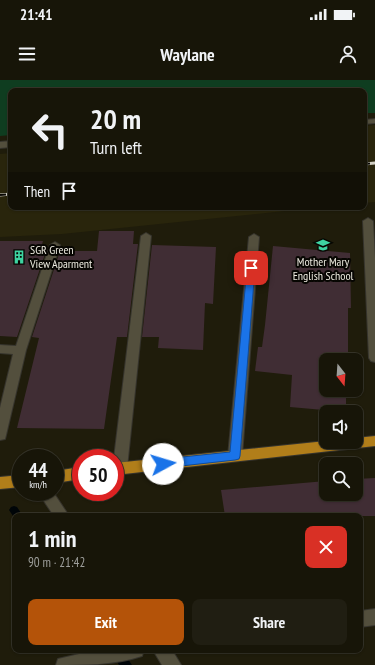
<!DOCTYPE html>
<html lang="en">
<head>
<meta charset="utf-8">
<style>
  body { margin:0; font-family:"PT Sans Narrow",sans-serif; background:#201e12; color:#f1f3f6; height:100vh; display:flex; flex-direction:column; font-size:15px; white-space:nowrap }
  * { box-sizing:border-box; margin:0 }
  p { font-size:13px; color:#9e9f9c }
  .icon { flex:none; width:22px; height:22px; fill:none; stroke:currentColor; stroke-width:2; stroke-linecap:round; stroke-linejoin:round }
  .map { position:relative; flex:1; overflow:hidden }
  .side { position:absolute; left:12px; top:433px; width:351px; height:140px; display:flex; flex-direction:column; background:#171508; border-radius:8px; box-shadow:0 1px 3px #0004,0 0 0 1px #363429 }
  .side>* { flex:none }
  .guide { position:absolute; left:8px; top:8px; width:359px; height:122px; border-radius:8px; box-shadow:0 1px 3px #0004,0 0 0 1px #363429; background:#171508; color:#f1f3f6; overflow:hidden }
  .needle { width:26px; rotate:163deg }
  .tools { position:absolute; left:319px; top:273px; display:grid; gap:8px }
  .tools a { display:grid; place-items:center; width:44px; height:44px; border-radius:8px; background:#171508; box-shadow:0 1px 3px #0004,0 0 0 1px #363429; font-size:20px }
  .speed { position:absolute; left:12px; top:369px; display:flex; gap:8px; font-size:20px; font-weight:700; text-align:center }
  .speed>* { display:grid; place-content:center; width:52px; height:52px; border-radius:50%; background:#171508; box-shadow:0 1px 3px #0004,0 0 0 1px #363429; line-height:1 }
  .speed small { font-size:10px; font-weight:400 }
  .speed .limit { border:6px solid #d22; background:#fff; color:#111 }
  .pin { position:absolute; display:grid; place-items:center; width:34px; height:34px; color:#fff; margin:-17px; border-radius:8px; box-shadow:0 2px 6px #0006 }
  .me { position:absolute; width:44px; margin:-22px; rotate:84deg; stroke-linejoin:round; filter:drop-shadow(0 0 3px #0008) }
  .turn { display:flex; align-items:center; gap:14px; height:84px; padding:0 16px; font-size:18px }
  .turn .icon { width:52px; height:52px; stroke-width:2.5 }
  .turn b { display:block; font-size:28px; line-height:34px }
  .then { display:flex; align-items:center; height:38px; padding:0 16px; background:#0003; gap:8px; font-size:15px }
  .round { display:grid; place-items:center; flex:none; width:42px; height:42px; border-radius:8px; background:#201e12 }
  .head { display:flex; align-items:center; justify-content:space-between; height:68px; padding:0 16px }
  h1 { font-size:24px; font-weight:700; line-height:30px }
  .button { display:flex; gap:8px; margin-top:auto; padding:8px 16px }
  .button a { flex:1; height:46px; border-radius:8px; background:#b45309; color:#fff; font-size:16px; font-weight:700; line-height:46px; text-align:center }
  .button a+a { background:#201e12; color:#f1f3f6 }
  .status { display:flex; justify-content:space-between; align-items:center; height:28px; padding:0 20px; background:#171508; direction:ltr }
  .status svg { height:11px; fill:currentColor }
  header { display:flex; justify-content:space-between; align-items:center; height:52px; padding:0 16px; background:#171508; font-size:18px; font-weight:700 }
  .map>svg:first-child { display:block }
  .built { fill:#29250c }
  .green { fill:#0f3d20 }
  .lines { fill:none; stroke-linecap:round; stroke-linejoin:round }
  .stream { fill:#000508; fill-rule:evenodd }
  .building { fill:#402d34 }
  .minor-casing { stroke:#36342d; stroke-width:2 }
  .major-casing { stroke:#36342d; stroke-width:2 }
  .minor { fill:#534f3d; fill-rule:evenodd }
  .major { fill:#b17e1a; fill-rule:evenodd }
  .rail-casing { stroke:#d0cdc2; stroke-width:3 }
  .rail { stroke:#070602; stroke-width:2; stroke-dasharray:6; stroke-linecap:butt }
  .route { fill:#1a73e8; stroke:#114b97 }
  .labels { text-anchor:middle; stroke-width:4; stroke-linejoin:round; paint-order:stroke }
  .poi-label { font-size:12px; fill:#eceadf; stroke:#070602; text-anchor:start }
</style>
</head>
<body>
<div class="status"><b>21:41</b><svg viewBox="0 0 49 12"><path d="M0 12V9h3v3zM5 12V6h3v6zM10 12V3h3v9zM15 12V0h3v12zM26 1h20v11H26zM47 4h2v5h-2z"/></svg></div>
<header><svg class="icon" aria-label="menu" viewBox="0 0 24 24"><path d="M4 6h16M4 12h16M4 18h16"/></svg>Waylane<svg class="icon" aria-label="person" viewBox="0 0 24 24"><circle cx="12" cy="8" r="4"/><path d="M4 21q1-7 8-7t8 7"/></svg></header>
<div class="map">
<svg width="375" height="585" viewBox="0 0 375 585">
  <rect width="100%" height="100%" fill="#1f1c0b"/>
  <path class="built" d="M375 45V122L364 123V46Z
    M11 73V127H323L62 154 0 157V74Z"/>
  <path class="green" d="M0 0H375V33H364V11H11V55L0 56Z"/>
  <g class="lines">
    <path class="stream" d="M14 426 17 427 23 436H15V439L9 430 11 427Z
      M110 570H122L132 585H119Z"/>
  </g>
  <path class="building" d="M99 151H134L133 164H138L127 257H117L104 349 17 348 39 258 32 257 60 171H97Z
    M0 161H43L40 171H46L17 257 0 256Z
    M152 165 216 167 213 224 205 223 203 270 158 268 159 257H142Z
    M273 166 350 173 351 228H348V276L347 275V280H326V310H346V332L290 327 292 295 255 291 258 267H262L265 245Z
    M375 398V436H225L221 410 326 401V414H356V399Z"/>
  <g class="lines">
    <g class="minor-casing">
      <path id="minor" d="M375 39V43L364 44V40Z
        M11 61V67L0 68V62Z
        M368 138 373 141 375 178V282L371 281 369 278 363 141Z
        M146 153 151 156 127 388 125 392 120 394 115 392 114 378 141 156Z
        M254 154 259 157 242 376 240 380 235 381 230 380 228 376 249 157Z
        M55 162 60 165 26 270 6 355 5 359 0 360V328L13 274 0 273V265L16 266 50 165Z
        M38 412H53L69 436H54Z
        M375 529V545L360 547V531Z
        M96 570H144L142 576C115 585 84 585 56 585L58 579Z
        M153 570H172L181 585H162Z"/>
    </g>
    <g class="major-casing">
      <path id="major" d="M375 356V366L115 395V383L326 361 356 362V358Z
        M81 387V399L55 403V391Z
        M21 395V407L0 409V397Z"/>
    </g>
    <use href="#minor" class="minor"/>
    <use href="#major" class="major"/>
    <g class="rail-casing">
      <path id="rail" d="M364 84 375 83
        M0 115 11 114"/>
    </g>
    <use href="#rail" class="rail"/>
  </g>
  <path class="route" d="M251 185 255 188 240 376 239 379 235 380 163 388 159 386 158 384 159 381 163 379 230 372 247 188Z"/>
  <defs>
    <g id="school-bare" transform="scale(1.08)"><path d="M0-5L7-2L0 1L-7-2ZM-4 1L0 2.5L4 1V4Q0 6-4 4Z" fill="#3ed4a2" stroke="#070602" stroke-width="2.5" paint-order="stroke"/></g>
    <g id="building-bare" transform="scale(1.08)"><path d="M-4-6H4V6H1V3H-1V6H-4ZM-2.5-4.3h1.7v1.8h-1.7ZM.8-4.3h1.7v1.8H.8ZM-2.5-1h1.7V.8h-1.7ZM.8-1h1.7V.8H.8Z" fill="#3ed4a2" stroke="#070602" stroke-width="2.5" paint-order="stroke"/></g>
  </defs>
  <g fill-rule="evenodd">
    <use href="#school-bare" x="323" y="165"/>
    <use href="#building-bare" x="19" y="177"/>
  </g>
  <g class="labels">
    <g class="poi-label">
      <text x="30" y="174">SGR Green<tspan x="30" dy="14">View Aparment</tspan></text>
      <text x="323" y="186" text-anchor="middle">Mother Mary<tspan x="323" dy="14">English School</tspan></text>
    </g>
  </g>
</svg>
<div class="tools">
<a><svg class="needle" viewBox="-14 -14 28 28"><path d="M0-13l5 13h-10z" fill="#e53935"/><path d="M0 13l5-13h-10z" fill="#9e9f9c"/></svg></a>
<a><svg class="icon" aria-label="sound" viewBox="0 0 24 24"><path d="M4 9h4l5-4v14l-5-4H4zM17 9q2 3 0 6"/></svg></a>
<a><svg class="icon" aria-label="search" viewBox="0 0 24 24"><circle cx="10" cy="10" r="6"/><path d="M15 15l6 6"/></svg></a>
</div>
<div class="speed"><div>44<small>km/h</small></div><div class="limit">50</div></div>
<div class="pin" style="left:251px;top:188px;background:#d93025"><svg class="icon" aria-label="arrive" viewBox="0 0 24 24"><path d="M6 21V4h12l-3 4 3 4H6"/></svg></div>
<svg class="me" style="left:163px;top:384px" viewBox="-20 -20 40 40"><circle r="19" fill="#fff"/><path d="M0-13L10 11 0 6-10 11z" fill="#1a73e8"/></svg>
<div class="guide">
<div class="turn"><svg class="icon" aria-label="left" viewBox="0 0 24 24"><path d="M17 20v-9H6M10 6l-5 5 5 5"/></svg><div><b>20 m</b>Turn left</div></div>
<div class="then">Then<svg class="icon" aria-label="arrive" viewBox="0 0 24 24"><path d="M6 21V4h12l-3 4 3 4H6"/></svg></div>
</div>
<section class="side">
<div class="head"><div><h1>1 min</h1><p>90 m · 21:42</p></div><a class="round" style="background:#d93025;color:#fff"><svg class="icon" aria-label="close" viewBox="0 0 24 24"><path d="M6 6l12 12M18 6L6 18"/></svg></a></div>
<div class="button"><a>Exit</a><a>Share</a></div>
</section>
</div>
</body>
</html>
